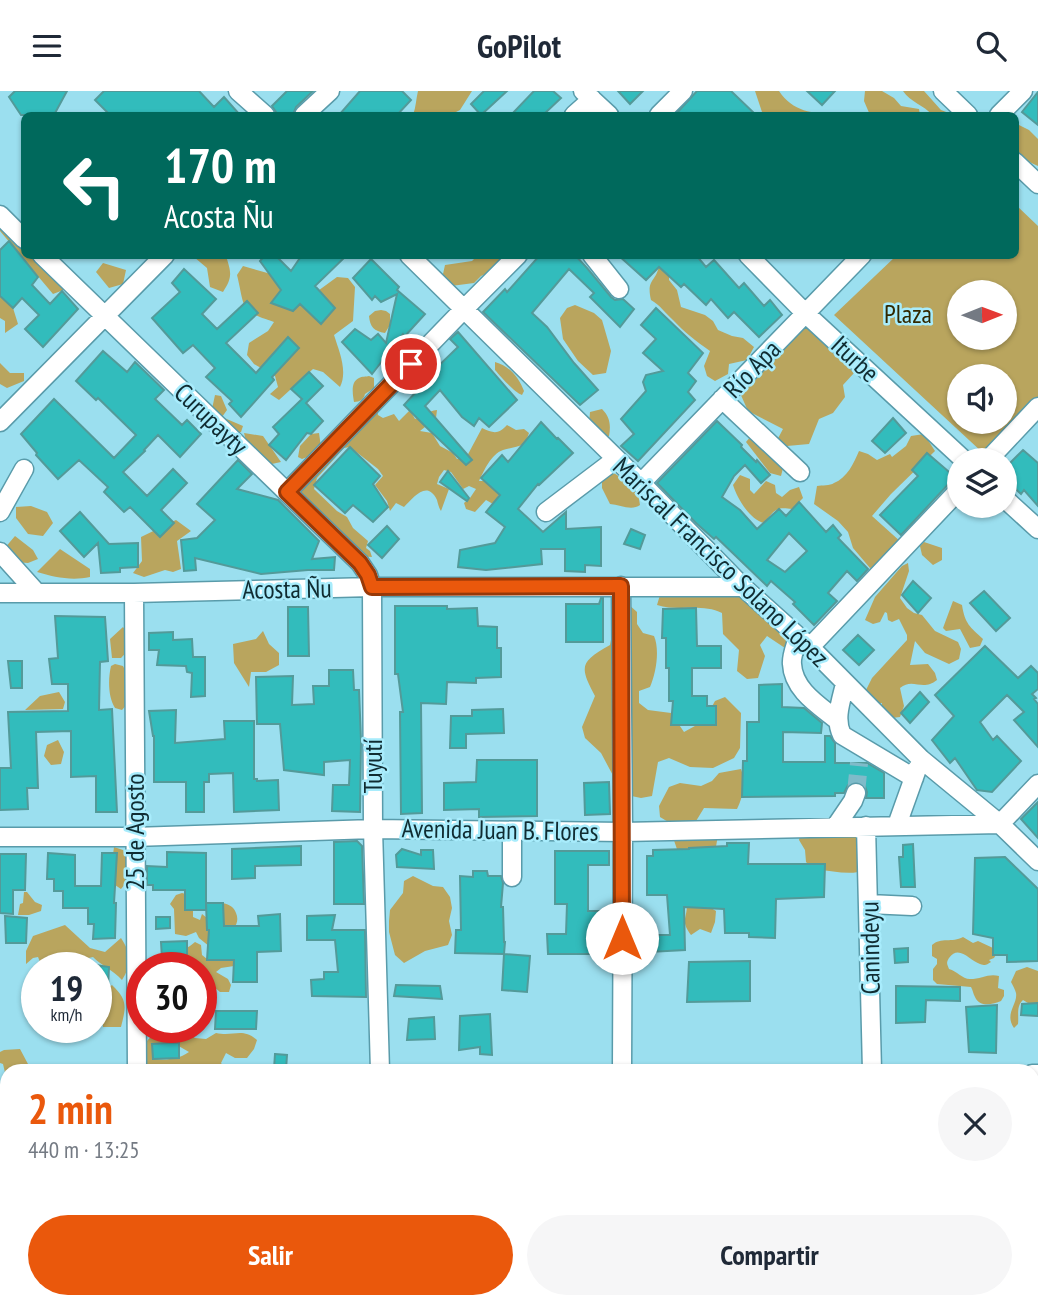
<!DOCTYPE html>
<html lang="es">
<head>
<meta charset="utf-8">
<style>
  body { margin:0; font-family:"PT Sans Narrow",sans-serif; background:#f6f6f7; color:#1f2937; height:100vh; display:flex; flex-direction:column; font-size:26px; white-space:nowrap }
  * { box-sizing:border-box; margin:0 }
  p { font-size:23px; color:#747a83 }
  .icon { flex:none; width:38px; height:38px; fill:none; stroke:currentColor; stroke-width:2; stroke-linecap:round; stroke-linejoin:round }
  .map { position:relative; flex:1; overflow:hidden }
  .side { position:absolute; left:0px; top:973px; width:1040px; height:245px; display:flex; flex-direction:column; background:#fff; border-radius:21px 21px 0 0; box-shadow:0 2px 5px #0004 }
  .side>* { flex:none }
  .top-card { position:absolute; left:21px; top:21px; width:998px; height:147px; border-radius:10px; box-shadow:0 2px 5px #0004; background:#00695c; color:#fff; overflow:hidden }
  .needle { width:46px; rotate:89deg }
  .fabs { position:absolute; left:947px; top:189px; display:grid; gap:14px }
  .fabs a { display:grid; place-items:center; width:70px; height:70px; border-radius:50%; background:#fff; box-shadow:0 2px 5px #0004; font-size:35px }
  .speed { position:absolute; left:21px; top:861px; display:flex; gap:14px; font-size:35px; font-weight:700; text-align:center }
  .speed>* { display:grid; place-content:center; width:91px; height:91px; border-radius:50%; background:#fff; box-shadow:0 2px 5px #0004; line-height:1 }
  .speed small { font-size:18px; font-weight:400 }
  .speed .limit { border:10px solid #d22; background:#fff; color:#111 }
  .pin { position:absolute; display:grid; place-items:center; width:60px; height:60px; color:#fff; margin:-30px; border:4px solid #fff; border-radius:50%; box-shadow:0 2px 7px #0007 }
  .me { position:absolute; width:77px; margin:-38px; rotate:0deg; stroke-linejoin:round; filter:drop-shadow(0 0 5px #0008) }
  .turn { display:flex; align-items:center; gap:24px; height:147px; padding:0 28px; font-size:32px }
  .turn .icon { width:91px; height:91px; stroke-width:2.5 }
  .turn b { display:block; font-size:49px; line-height:60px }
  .round { display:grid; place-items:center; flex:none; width:74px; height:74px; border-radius:37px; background:#f6f6f7 }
  .summary { display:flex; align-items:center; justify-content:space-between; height:119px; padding:0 28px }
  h1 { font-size:42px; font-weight:700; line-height:52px; color:#ea580c }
  .cta { display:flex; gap:14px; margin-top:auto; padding:14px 28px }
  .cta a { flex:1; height:80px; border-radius:42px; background:#ea580c; color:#fff; font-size:28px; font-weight:700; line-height:80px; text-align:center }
  .cta a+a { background:#f6f6f7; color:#1f2937 }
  header { display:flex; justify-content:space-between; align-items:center; height:91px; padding:0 28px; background:#fff; font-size:32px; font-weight:700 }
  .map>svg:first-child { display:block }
  .green { fill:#b9a55e; fill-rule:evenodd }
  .building { fill:#32bcbc; stroke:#539a99; stroke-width:2; fill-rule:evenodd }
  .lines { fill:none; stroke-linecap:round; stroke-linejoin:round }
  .minor-tunnel { stroke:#7fbbc9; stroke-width:18; stroke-dasharray:18 9; stroke-linecap:butt }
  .minor-casing { stroke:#599baa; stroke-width:21 }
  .minor { stroke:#fff; stroke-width:18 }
  .route-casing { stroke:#983908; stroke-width:18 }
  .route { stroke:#ea580c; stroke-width:12 }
  .labels { text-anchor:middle; stroke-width:5; stroke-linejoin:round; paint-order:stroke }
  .park-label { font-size:26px; fill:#322800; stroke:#a8ecfc }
  .street-label { font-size:26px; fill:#102c32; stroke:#a8ecfc }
</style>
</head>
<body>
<header><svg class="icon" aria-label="menu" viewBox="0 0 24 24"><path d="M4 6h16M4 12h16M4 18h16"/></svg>GoPilot<svg class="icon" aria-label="search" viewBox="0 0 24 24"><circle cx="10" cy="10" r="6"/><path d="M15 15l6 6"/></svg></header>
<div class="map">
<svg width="1038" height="1218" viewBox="0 0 1038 1218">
  <rect width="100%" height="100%" fill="#9bdfef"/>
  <path class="green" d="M418 0H472L460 19 450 24H413C416 16 416 8 418 0Z
    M755 0H779C793 21 812 22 836 24H763Z
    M865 0H882L894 7 901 15 919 18 920 24H870L864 10Z
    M903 0H924L941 19 954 24H932C924 14 910 11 903 0Z
    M1015 32 1029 39 1038 48V75C1011 62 1015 60 1015 32Z
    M1015 113 1038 135V307L983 362 834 224 896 165 1015 164ZM959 201H1004V247H959ZM959 285H1004V331H959Z
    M0 129 24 155V164L34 165 66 198 53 203 0 140Z
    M195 165H226C231 181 233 186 223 201L210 196 207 177 194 166Z
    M477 165H512L502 176 481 185 474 192 451 195 444 191 443 183 445 174 472 170Z
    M103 172 126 179 123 193 109 197 96 181Z
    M243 175 271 183 281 199 271 212 293 220 300 213 337 186 348 187 355 196 353 230 334 244C339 260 348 280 340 296L323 281 313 278 279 309 270 303 278 296 275 285 254 273 247 264 249 252 268 240 274 231C239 220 245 217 237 184Z
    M659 175 669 181V189L677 199 681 216 705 224 713 230 718 239 732 245 743 247 754 256 747 269 729 273 728 283 715 290 707 285 704 275 710 260C696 250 684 241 673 229 664 221 661 215 651 209 646 188 656 191 659 175Z
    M0 202 18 207 13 217 18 233 5 242V230L0 227Z
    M575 214 594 222 602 229 611 260 606 282 593 284 578 270 563 248 560 227 567 217Z
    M381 219 386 220 390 223V234L385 242C374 240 370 236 369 225L375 220Z
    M805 232 854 282 843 294 845 306 833 322 819 328 809 353 787 355 782 362 775 353 783 338 748 320 740 302Z
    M495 271C510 275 519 287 524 300L522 304C514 301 501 286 495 279Z
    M0 272 10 282H24V290L7 297 0 293Z
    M369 285 374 287V297L365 303C364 308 360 311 354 311 353 304 350 291 359 287 362 285 366 286 369 285Z
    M215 304 221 305 227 319 222 326 243 335 241 341H233L212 318Z
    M377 318 378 324 383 327 394 323 399 330 410 319 415 328C423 325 428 320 437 319L436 327 420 340 432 342 440 355 453 362 457 368 466 367 482 337C493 342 498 344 507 334L516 339 524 338 529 342 525 353C517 356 511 357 503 359 491 363 484 380 479 390H494L502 399 493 413 486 409 475 421 466 418 464 412 470 407 476 398 469 395 463 398 451 381 444 379 439 386 437 393 449 398 441 420C439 417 438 413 437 409 427 388 413 407 404 416L396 412 390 420 387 410 375 394 383 385 378 378 350 356 344 357 317 387 314 398 337 420 347 426 353 437 368 450 366 457 370 460 372 466 357 465 301 408 300 399Z
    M602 318C610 326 611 334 609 345L604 348 589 333 590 321Z
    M244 342 263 345 281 371 267 374 248 358Z
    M319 342 321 356 310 365 302 368 298 366 300 355 311 343Z
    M924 343 935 360 891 403 872 425 902 452 892 470 870 477 853 457 848 441 838 430 814 413 817 395C822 394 830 395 834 392 847 387 854 372 859 360L868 363 877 369 890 363 892 366 906 355 911 345Z
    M751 345 784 373 781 385 770 382 746 351Z
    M602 380 614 382 624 389 629 388 643 405 639 408 640 414C632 420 620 414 610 413L602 397Z
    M740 384 750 388V399L754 403 766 390 775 394 776 402 782 406 790 399 799 396 803 407 792 418C775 415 774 420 764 432 750 429 737 407 733 394Z
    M31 415 47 421 53 432 43 445 28 443 16 427V416Z
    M176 429 191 440 177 450 181 478 173 481 165 479 144 486 133 482 142 470 141 446Z
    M15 445 33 459 38 468 28 472 15 471 4 458Z
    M924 451 942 457V469L933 474 922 464 920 455Z
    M60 458 90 478V486C71 490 54 486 37 481Z
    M908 472 909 480 900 507 907 517 914 522 922 524 935 540 958 551 961 558 959 568 949 573 925 562 915 550 910 574 928 573 935 582 937 589C922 601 913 586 900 597L904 615 900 626 892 627 882 624V612L875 613 865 601 872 587 907 549V544L899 528 892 531 888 529 887 522 885 521 880 531 873 533 865 529 875 506 902 475Z
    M671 501 747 506 790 547 785 557 767 545 760 554 765 565 758 587 747 588 737 580 739 559 723 543 722 522C702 512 678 521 657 514L660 504Z
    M953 510 962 514C965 533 970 536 983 548L980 555 970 557 960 538 946 540 943 537Z
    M618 512 628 513 637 521V533L643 542 654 545C660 559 656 582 650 596L639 600V612L648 619 671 622 684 641 704 630 715 610 725 606 741 622 740 657 734 667 713 677 690 676 669 667 658 671 652 705 641 707 617 702V692L601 662 585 647 582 636 595 605C579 575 580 571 610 554Z
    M123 536 135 552 121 567H112L110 548Z
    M263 540 269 553 279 562V574L266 581H251L249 596 234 572 233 553 256 548Z
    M115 573 123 575 127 583 129 611 122 619 115 617C108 606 108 588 111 575Z
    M59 601 65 611 63 618 25 619 40 605Z
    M58 649 64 661 61 673 51 674 44 665 47 654Z
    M741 678C746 691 743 706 737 718L704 717 693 735 718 744 706 814 716 820 715 831 711 842 700 838 691 844C680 829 687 829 687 813 687 795 680 764 673 747L680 738 660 726 659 715 669 696 680 692 701 695 712 690 719 682Z
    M801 738 856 743V757L861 760 864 771 858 781C843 784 829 778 814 779L806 771 805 759 799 749Z
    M114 756 123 759C129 772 132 787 121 798L115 794 111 779Z
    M413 785 433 795 443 796 450 806 452 817 449 830 452 844 448 854 425 860 404 872 395 864 389 841V830L390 819 403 802 404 790Z
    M24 801H27L35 811 42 814 41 820 29 824H18L20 813 23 812Z
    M182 802 196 806 198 814 193 819V826L200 829 202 823 207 827 218 818 223 812C230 814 234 816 236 822 243 838 220 848 210 856L199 847 196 841 186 845 175 843 174 818 170 813 176 804Z
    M65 834 90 857 105 861 121 847C131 862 132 874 122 889 113 879 102 875 93 866L80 869 78 877H39L41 873 38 866 33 867 26 873V860L33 845Z
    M963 846 973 852 978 850 993 857 997 862 994 867 989 869 991 871C986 874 986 875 980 873 970 870 959 853 949 867 946 872 947 873 949 878 957 880 962 888 970 888 981 888 989 882 999 885L998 897 1004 899V905L1001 910C993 913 980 917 975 906 973 903 973 899 971 896L937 893 933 889V878L937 873V868L932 865V854C941 846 952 852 963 846Z
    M195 851 201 854 202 864 207 868 234 867V875L221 877 216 881 228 888 231 894 229 901H220L213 895 205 883 201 884V877H150L152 872 162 873 158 869 162 864C176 864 184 860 195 851Z
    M1027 876 1038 880V912H1028L1023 909C1016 915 1019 925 1018 933L1014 937C1004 923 1018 913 1016 902 1015 898 1013 895 1011 891L1016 880Z
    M112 894C128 909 126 916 121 936H103L101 921 110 915 102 901Z
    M156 936 186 940 195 947 206 948 216 942C234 946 242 936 257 949L254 958 247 967H235L226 962 221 972 227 980H142C142 961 139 954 156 942ZM170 950 189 961C177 969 167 969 153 968L152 953 168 952Z
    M20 958 28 973 29 980H7V990L3 973 0 972V961L4 959Z
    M7 1179V1211H28L27 1218H0V1185Z
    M880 1211H903L908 1214 913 1211H944L940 1218H884L880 1214Z"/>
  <path class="building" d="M15 0H67L54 24H21L9 6Z
    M104 0H199L214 16 224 6 240 24H110L95 9Z
    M287 0H313L296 16 293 24H278L272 15Z
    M360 0H402L411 9 397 24H339Z
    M484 0H507L481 24 471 13Z
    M534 0H553L561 7 543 24H511Z
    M618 0H643L630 13Z
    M697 0H731L756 24H675Z
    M807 0H835L822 14Z
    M1038 1V34L1022 21Z
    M9 150 38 186 32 194 50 213 62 200 78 218 43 256 25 238 39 224 22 207 13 217 0 205V159Z
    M265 164H275L291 180 302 164H347L315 195 335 217 321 233 300 213 293 220 271 212 281 199 260 170Z
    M540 164H575L587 177 611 206 615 209 623 208 634 218 620 236 590 206 594 202 569 178 532 222 547 236 574 272 598 299 580 314 483 221 505 198 507 201Z
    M618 164H696L706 176 714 169 739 197 744 192 764 215 770 209 782 224 759 246 734 221 728 227 711 208 706 214 684 193 681 196 659 176 646 189Z
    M371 168 399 196 397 199 425 223 405 245 403 243 372 283 342 251 355 238 371 249 378 243 386 252 397 203 381 211 375 205 372 209 353 187Z
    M184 178 216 208 202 223 217 238 247 210 258 222 226 252 256 282 288 246 299 257 272 286 274 289 241 326 229 313 232 310 206 286 215 277 193 254 183 262 152 227 180 201 172 192Z
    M656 217 703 262 688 282 696 290 688 301 695 309 638 370 621 355 634 343 621 328 646 300 643 291 646 284 663 280 643 262 656 248 641 234Z
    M458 241 517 309 489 336 479 327 474 335 462 326 440 299 425 315 472 369 466 374 426 336 404 314 429 287 427 286 458 256 450 248Z
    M103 260 127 281 135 271 164 299 155 308 182 334 187 329 201 343 180 366 158 344 144 359 145 360 123 381 147 405 173 378 187 392 161 419 174 432 160 446 130 416 124 421 104 401 108 396 79 369 58 388 36 364 37 362 21 343 54 308 114 367 136 344 98 307 96 309 76 290Z
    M309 281 323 295 306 312 323 330 311 343 307 342 286 369 269 354 279 343 273 336 302 308 291 298Z
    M893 327 906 342 885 362 872 350Z
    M717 330 742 354 741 356 756 371 757 369 770 384 761 392 745 374 734 385 722 406 740 419 757 438 779 418 786 425 799 411 826 441 833 434 841 444 838 447 868 478 857 490 847 480 828 502 837 510 814 534 793 513 795 511 771 490 767 495 716 446 714 448 696 432 657 392ZM789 442 807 460 785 481 767 469Z
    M541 331 557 348 558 347 573 362 539 394 538 393 518 418 543 441 566 421V438L601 436V475L585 474V481L565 480V458H541L542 473 486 479 458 476 460 459 495 452 505 436 486 421 500 404 481 387 502 364 508 371Z
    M350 356 380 385 373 393 388 416 373 431 353 414 345 422 314 394Z
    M1023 359 1038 372V415L1024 399 1021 403 1004 387V378Z
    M927 362 955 386 901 444 880 424 918 385 912 379Z
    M238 369 252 383 237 398 278 409 319 450 312 468 335 466 334 479H308L261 483 195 467 196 479 184 480 181 449 197 447 215 429 197 413Z
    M448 380 469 407 467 410 440 391Z
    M80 421 109 453 138 452V476L120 477V481L101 482 98 452 84 466 60 440Z
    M387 435 399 448 382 467 368 454Z
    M631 438 645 444 640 458 624 453Z
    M913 490 931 507 918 522 902 504Z
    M984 500 1010 527 996 540 970 512Z
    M601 507H603V551H566V513H599Z
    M395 515H447V518L477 517 478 535 497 536V557H501V586L476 587V592L447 591 446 613 421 612 422 722 401 723 400 621H403L398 583H395Z
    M288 516H308L309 565H288Z
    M696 517 697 555H721V577H692V605H707V615H716V634H671L673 610H669V577H666V547H662L663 518Z
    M55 525 105 526 108 570 100 571 99 619 112 618 117 721H96V685L71 686V640L36 641 38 697H27L28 718 0 719V677H11L8 621 68 620V593H52L49 568 58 567Z
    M173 541V549L192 548 193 566H205V605L191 606 192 582 187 581 186 575 157 574 159 559H149V542Z
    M858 544 874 559 859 574 843 559Z
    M985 555 1018 587 1031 575 1038 582V598L1032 603 1036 607 1034 608 1038 613V656L1014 629 1024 621 1007 604 980 631 993 649 997 645 1021 670 992 701 977 699 955 667 950 672 932 649 954 625 935 604Z
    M8 570H22V597H11Z
    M329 579H353L354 599H359L361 650 360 721 332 720 333 694H349L350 669 324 671V684L284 679 280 633H257L256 586 293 585 292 614 314 613 313 595H329Z
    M782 593V616L804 617 822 632 821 642 783 641V671H825V645H830L835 652V672H867L884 682V707H866L867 701 865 695 861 692 855 691 848 694 844 702H835V705L742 706 743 670H747V631H759V594Z
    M920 601 929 611 910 632 901 622Z
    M503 618 504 642 466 643V657H450L451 625H472V619Z
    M176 619 175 652 225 648 224 630H254V688H257V690L278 689 279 719 234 721 233 682 209 683V691H204V721H186V691H154V645H153L149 620Z
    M477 669H537V725L479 726V718L444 719V692L476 691Z
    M609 691 610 723 585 724 584 692Z
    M1038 711V747L1021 728Z
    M357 750 362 755 364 813H334V751Z
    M727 752H749L748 773H825L824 806 776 808 775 847 749 846V842H725L724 818 684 816 685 859 649 861 647 844H670L667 804H647V765H653V759L689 758V757L727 755Z
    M913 753 915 796H901L899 766H903V754Z
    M301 755V774L255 775V787L232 788V758Z
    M402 758 421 764V759H433L434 778 397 776 396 764Z
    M555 760H609V774H588V820H609V863H548L547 843H566L567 813H555Z
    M167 761 206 762V819H185V799H153V794H147V775L167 776Z
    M48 762 75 764V795H101L102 762H117L114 812H116L115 847 93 848 94 833H88V817H63V800H54V788H47Z
    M0 763H26L25 799H13V823L0 822Z
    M1005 766 1038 798V870L1007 871V864H993V847L973 843 975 767Z
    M473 780H487L488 785H501L503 792 501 816H503L504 851H505L504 863 455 862 456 839H461L460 785 473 786Z
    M206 812H223L224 835H259L258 825 280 823 281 860 257 861V891H233L234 869H207L209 839H207Z
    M335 824 332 839H365L366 906 312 905 311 889 324 888V881H338L335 849H307V825Z
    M5 825 27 827 26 852H6Z
    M156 826H170V837L156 838Z
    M187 850V868H162L161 851Z
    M908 857V871L895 872 894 858Z
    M504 863 530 865 527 901 502 899Z
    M750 870V910L687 911 689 871Z
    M96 874 109 876 108 896 96 898Z
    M396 894 440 895 442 908 394 905Z
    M896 895 960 896V910L926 909 925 931 896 932Z
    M1038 912V925L1021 924 1022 913Z
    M997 914 996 962 969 961 966 916Z
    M216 920H257L256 938H215Z
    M490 923 492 964 480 963V956L459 959 460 925Z
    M434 926 435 948 407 949 409 928Z
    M168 952H179V967L153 968 152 953Z
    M275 963 287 964 286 979 274 978Z"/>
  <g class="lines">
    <path class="minor-tunnel" d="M856 702 859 672"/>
    <g class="minor-casing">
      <path id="minor" d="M238 0 265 24
        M583 0 609 24
        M943 0 968 24
        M304 24 330 0
        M574 24 592 8
        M659 24 683 0
        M999 24 1023 0
        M1015 71 1038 93
        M0 124 24 148
        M42 164 360 472 368 484 372 496 373 738 380 980
        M409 164 641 392 743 496 810 556 921 668 1000 733 1038 770
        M592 164 619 198
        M748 164 805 222 964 369
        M722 308 800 381
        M0 331 165 164
        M988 369 1038 316
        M641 392 862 164
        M287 401 464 218 518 164
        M1004 407 1038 438
        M0 421 24 378
        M546 421 616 368
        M0 461 36 501
        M621 495 623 741 622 980
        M0 502H134L372 496H743
        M134 502 137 980
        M798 546C796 554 791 565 792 573 793 599 820 615 837 629
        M810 556 959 399
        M845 593C841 610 834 628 842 644L914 687
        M897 734 917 678
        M836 735 853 710 856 702
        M866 735 872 980
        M512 740V786
        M0 746H134L373 738 623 741 1000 733 1038 693
        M869 813 912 815
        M1032 983H1038
        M0 1099 7 1100
        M624 1214 681 1218
        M135 1218V1211
        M377 1218V1211
        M872 1218V1211
        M995 1218V1211"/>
    </g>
    <use href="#minor" class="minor"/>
  </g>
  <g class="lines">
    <g class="route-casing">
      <path id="route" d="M411 273 287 401 360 472 368 484 372 496 621 495 622 847"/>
    </g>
    <use href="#route" class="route"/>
  </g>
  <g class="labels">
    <g class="park-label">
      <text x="908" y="232">Plaza</text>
    </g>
    <g class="street-label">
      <text transform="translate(855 268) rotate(43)" y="9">Iturbe</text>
      <text transform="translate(752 278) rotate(-46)" y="9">Río Apa</text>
      <text transform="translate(211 328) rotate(44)" y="9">Curupayty</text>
      <text transform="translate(721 471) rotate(44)" y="9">Mariscal Francisco Solano López</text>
      <text transform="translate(287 498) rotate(-1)" y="9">Acosta Ñu</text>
      <text transform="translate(373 675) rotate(-90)" y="9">Tuyutí</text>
      <text transform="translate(500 739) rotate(1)" y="9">Avenida Juan B. Flores</text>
      <text transform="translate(135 741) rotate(-90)" y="9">25 de Agosto</text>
      <text transform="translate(870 857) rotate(-91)" y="9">Canindeyu</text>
    </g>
  </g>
</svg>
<div class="fabs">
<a><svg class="needle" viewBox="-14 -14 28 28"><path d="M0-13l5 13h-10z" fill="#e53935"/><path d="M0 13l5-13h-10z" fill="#747a83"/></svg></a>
<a><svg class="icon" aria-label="sound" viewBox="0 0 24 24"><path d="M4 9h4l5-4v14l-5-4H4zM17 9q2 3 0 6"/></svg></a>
<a><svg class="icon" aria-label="layers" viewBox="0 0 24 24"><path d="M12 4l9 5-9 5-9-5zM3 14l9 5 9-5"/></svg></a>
</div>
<div class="speed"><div>19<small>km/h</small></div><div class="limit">30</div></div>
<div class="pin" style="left:411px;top:273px;background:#d93025"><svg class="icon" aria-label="arrive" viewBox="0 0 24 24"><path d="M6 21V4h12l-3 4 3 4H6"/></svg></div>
<svg class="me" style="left:622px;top:847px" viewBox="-20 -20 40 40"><circle r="19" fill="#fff"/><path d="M0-13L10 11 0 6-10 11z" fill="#ea580c"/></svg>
<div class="top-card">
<div class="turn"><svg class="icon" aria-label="left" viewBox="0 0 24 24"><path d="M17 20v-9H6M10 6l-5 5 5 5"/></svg><div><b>170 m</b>Acosta Ñu</div></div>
</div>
<section class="side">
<div class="summary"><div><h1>2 min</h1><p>440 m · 13:25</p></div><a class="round"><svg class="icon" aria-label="close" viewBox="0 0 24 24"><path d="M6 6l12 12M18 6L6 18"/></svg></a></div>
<div class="cta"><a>Salir</a><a>Compartir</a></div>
</section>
</div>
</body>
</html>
